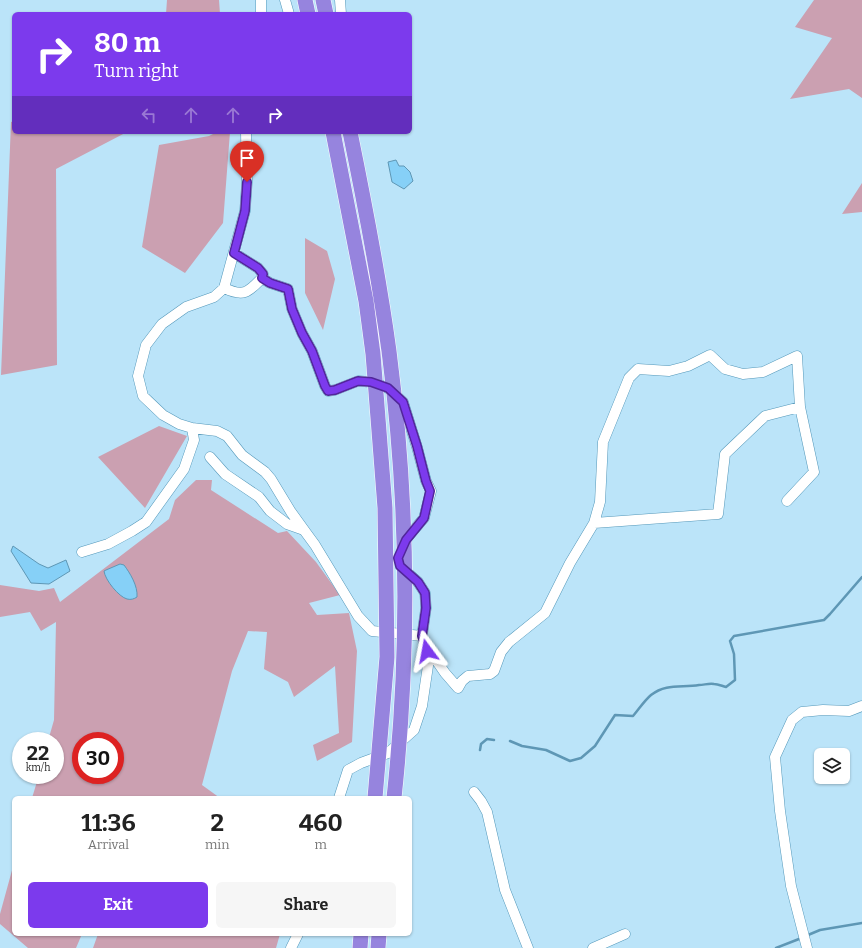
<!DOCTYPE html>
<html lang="en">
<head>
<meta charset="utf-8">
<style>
  body { margin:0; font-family:Bitter,serif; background:#f6f6f6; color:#222; height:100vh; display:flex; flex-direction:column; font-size:15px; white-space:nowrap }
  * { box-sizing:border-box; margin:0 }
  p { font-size:13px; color:#767676 }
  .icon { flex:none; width:22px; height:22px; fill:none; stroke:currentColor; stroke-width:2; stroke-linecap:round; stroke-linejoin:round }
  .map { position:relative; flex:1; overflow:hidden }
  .drawer { position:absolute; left:12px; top:796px; width:400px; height:140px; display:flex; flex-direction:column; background:#fff; border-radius:6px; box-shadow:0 1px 3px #0004 }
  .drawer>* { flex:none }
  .top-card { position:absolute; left:12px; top:12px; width:400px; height:122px; border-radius:6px; box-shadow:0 1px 3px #0004; background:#7c3aed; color:#fff; overflow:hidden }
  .controls { position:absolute; left:814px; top:748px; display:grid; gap:8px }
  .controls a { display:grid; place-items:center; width:36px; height:36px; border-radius:6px; background:#fff; box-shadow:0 1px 3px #0004; font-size:20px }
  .speed { position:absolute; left:12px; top:732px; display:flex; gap:8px; font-size:20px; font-weight:700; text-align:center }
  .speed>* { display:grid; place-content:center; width:52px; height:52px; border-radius:50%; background:#fff; box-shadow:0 1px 3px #0004; line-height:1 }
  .speed small { font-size:10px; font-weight:400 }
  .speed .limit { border:6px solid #d22; background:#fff; color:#111 }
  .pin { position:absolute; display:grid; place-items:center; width:34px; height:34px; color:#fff; margin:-41px -17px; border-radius:50% 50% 50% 0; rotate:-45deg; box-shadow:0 0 4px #0007 }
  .pin .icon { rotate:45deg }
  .me { position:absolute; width:44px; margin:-22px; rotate:347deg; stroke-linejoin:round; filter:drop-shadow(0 0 3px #0008) }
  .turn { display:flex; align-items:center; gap:14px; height:84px; padding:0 16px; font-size:18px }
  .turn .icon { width:52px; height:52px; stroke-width:2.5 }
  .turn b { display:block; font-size:28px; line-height:34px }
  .lanes { display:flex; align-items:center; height:38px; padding:0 16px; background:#0003; justify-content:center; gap:20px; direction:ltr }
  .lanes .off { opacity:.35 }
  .eta { display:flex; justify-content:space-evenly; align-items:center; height:68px; text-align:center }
  .eta b { font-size:24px; font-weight:700; line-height:28px }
  .action { display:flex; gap:8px; margin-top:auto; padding:8px 16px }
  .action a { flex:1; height:46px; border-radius:6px; background:#7c3aed; color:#fff; font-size:16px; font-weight:700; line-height:46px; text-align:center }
  .action a+a { background:#f6f6f6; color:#222 }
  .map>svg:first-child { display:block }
  .green { fill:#cba0b1; fill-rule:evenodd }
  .water { fill:#86d0f7; stroke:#5e97b5 }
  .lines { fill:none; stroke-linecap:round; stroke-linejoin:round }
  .stream { stroke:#5e97b5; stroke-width:2.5 }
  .minor-casing { stroke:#5498ba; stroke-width:11 }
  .highway-casing { stroke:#fff; stroke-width:16 }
  .minor { stroke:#fff; stroke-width:10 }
  .highway { stroke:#9684de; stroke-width:15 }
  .highway-bridge-casing { stroke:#fff; stroke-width:16; stroke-linecap:butt }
  .highway-bridge { stroke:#9684de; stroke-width:15 }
  .route-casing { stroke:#51269a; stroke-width:10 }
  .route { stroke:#7c3aed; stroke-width:7 }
</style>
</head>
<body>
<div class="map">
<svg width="862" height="948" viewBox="0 0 862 948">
  <rect width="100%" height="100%" fill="#bbe4f9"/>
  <path class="green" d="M167 0H219L220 14H166Z
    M814 0H862V98L849 89 790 99 832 38 795 27Z
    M14 121V132H127L56 169 57 365 1 375 11 122Z
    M217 132H230L223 223 185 273 142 247 159 145 209 136Z
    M862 183V212L842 214Z
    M305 238 327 251 335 279 323 330 305 293Z
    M159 426 187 436 145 508 98 457Z
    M196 480H212L211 490 278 533 287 531 316 562 340 595 309 603 317 615 349 613 357 651 352 742 317 761 313 745 339 733 335 666 294 697 288 682 264 669 267 632 248 631 232 671 202 785 220 798H32L39 775H55V741H48L54 720 56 622 41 631 30 612 0 617V585L39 591 54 588 60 602 169 519 175 500ZM81 741H115V775H81Z
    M14 863V934H82L76 948H28L0 924V914Z
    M98 934H280L276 948H93Z"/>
  <path class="water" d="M396 160 399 166H404L410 172 413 181 404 189 392 182 388 162Z
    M13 546 39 564 48 568 66 560 70 571 49 584 31 583 11 551Z
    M120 564 124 565C130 573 138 586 137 597 134 599 131 600 127 599 119 597 105 580 104 571L106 570Z"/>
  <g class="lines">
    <path class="stream" d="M510 741 522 746 546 750 570 761 581 758 595 746 615 715 633 716C639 709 644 701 651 695 666 683 682 688 699 685 704 685 709 683 714 684 718 684 722 686 726 687L735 680 734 654 730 641 734 636 824 620 830 614 862 577
      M480 750 481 744 487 739 494 740
      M808 935 820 930 862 923
      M776 948 799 939"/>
    <g class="minor-casing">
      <path id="minor" d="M285 0 289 14
        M340 0 341 14
        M261 14V0
        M246 132 247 182 245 211 224 288C243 297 248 293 262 278L270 283 288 289 292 309 302 333 312 351 325 386 328 391 335 390 358 381 371 382 388 388 403 402 417 447 426 481 431 491 424 518 406 539 404 543
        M234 253 258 268 263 274 262 278
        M224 288 214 297 186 307 162 324 146 345 138 376 143 396 163 415 179 424 192 428 217 431 227 436 242 455 265 472 271 479 291 512 304 530
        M210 457 225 474 259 497 270 511 287 524 304 530 315 545 358 616 372 631 422 636
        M787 501 814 472 800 407
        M82 552 108 544 132 531 146 522 184 469 194 440 192 428
        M427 651 434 657 445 673 458 688 462 681 468 676 490 674 494 671 501 652 509 642 545 613 570 563 594 523 600 502 603 442 629 378 638 369 669 371 688 366 710 355 725 369 743 374 763 372 797 356 800 407 765 416 725 454 718 514 594 523
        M474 792 481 801 487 812 505 890 528 948
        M339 798 348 770 361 763 388 753 414 730 422 706 429 659 422 636 426 608 425 593 418 582 403 569
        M291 948 298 934
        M593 948 625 934
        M807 948 791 886 780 811 775 757 792 720 802 712 823 710 849 711 862 706"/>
    </g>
    <g class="highway-casing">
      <path id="highway" d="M305 0 308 14
        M323 0 326 14
        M360 948 361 934
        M378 948 379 934"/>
    </g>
    <use href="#minor" class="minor"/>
    <use href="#highway" class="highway"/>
    <g class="highway-bridge-casing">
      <path id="highway-bridge" d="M333 132 366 301 373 354 385 508 387 657 375 798
        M350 132C365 205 379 277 389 351 408 499 410 650 394 798"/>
    </g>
    <use href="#highway-bridge" class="highway-bridge"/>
  </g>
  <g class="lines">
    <g class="route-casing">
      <path id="route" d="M247 182 245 211 234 253 258 268 263 274 262 278 270 283 288 289 292 309 302 333 312 351 325 386 328 391 335 390 358 381 371 382 388 388 403 402 417 446 426 481 430 491 424 518 406 540 398 558 400 566 418 582 425 593 426 608 422 636 427 651"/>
    </g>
    <use href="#route" class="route"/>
  </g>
</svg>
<div class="controls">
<a><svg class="icon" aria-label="layers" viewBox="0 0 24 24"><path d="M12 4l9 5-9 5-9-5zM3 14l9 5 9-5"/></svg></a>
</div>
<div class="speed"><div>22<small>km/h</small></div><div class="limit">30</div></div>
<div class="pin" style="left:247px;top:182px;background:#d93025"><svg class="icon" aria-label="arrive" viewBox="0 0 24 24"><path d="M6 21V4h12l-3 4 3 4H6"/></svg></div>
<svg class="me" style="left:427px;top:651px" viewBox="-20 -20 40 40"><path d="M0-17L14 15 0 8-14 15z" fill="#7c3aed" stroke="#fff" stroke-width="4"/></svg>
<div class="top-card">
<div class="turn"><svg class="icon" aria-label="right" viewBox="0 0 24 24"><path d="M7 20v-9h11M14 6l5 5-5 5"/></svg><div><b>80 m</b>Turn right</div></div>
<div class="lanes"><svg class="icon off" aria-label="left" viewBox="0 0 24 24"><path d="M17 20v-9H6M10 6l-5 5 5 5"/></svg><svg class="icon off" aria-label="ahead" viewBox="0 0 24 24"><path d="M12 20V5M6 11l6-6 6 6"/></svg><svg class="icon off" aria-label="ahead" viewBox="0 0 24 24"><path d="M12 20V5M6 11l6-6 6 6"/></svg><svg class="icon" aria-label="right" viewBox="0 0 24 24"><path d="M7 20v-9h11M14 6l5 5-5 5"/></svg></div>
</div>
<section class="drawer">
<div class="eta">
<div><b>11:36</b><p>Arrival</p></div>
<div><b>2</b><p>min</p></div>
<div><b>460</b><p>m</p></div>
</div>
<div class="action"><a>Exit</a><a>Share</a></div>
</section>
</div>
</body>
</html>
